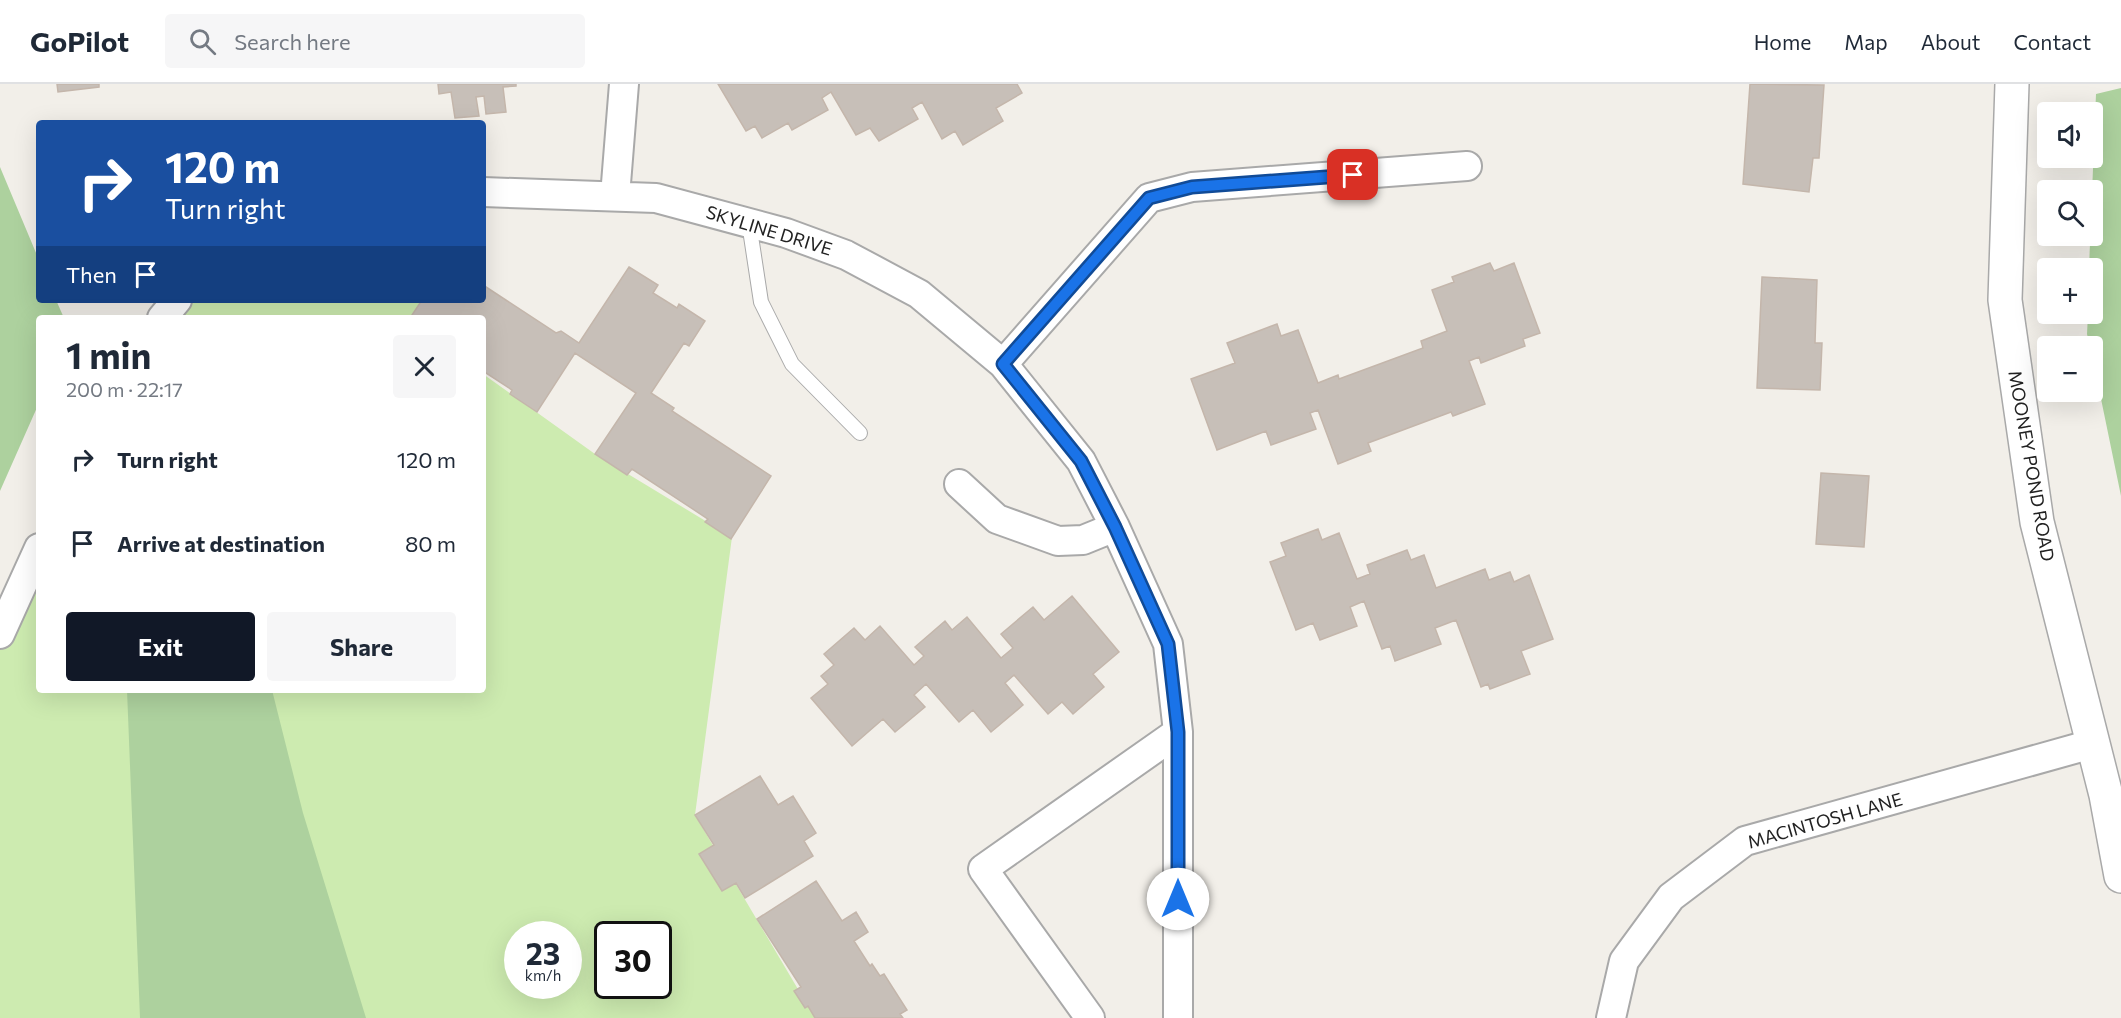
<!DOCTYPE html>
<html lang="en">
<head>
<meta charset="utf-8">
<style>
  body { margin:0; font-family:Commissioner,sans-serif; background:#f6f6f7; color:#1f2937; height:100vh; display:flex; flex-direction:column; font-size:22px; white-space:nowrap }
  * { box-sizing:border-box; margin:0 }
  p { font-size:20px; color:#747a83 }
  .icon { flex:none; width:33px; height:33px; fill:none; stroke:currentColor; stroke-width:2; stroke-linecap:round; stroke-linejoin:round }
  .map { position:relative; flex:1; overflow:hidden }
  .drawer { position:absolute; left:36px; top:231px; width:450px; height:378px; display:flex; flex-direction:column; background:#fff; border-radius:6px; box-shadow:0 6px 24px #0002 }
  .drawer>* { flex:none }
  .banner { position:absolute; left:36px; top:36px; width:450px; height:183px; border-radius:6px; box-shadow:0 6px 24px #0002; background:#1a4fa0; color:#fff; overflow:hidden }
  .fabs { position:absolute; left:2037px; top:18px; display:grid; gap:12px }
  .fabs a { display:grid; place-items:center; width:66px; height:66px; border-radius:6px; background:#fff; box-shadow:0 6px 24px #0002; font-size:30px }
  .speed { position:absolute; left:504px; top:837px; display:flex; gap:12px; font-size:30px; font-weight:700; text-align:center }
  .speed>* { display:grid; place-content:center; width:78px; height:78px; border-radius:50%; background:#fff; box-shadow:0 6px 24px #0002; line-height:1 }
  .speed small { font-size:15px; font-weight:400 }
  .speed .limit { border:3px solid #111; border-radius:9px; background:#fff; color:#111 }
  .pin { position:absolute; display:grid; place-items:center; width:51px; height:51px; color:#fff; margin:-26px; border-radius:12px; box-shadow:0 3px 9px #0006 }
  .me { position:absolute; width:66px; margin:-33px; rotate:0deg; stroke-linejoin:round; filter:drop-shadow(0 0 4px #0008) }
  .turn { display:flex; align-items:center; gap:21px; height:126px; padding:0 30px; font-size:27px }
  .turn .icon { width:78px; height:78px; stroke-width:2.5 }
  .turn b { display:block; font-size:42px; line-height:51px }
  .then { display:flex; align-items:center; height:57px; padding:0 30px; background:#0003; gap:12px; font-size:22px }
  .round { display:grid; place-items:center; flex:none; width:63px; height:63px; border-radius:6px; background:#f6f6f7 }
  .summary { display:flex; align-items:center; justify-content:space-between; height:102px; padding:0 30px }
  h1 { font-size:36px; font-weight:700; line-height:45px }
  .action { display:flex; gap:12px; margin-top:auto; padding:12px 30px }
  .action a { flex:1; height:69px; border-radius:6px; background:#111827; color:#fff; font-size:24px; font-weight:700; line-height:69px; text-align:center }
  .action a+a { background:#f6f6f7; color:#1f2937 }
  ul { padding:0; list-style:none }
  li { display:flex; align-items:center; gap:18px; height:84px; padding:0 30px }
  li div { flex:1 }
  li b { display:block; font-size:22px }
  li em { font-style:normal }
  header { display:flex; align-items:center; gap:36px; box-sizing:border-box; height:84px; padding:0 30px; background:#fff; border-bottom:2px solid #e0e1e3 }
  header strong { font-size:28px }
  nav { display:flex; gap:33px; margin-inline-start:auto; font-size:21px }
  .search { width:420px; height:54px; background:#f6f6f7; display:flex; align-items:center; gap:15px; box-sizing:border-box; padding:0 21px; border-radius:6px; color:#747a83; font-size:22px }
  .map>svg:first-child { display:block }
  .grass { fill:#cdebb0; fill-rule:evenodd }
  .forest { fill:#add19e }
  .building { fill:#c7bfb8; stroke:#c4b6ab; stroke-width:1.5 }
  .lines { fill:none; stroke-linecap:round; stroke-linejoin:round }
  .service-casing { stroke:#a9a9a9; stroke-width:16 }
  .minor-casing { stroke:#a9a9a9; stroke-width:32 }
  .tertiary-casing { stroke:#a9a9a9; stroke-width:36 }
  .service { stroke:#fff; stroke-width:14 }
  .minor { stroke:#fff; stroke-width:28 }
  .tertiary { stroke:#fff; stroke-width:33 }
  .route-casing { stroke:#114b97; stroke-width:15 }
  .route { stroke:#1a73e8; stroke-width:10 }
  .labels { text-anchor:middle; stroke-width:6; stroke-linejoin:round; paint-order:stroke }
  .street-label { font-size:18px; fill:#222; stroke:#fff }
</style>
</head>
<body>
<header>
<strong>GoPilot</strong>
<div class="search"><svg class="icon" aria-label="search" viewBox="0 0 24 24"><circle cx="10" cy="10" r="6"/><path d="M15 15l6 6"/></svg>Search here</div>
<nav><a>Home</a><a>Map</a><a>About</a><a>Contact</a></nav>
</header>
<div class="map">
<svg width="2121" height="934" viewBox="0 0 2121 934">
  <rect width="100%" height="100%" fill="#f2efe9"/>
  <path class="grass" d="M177 216H422L410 234H162Z
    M483 290 595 370 732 453 695 731 815 934H0V550L39 464V606H483ZM518 850H568V902H518ZM608 850H658V902H608Z"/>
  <path class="forest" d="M2121 4V412L2093 276 2092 262H2090L2087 250 2088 230H2092V184H2089L2096 10Z
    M0 83 39 176V216H56L64 234H39V319L0 407Z
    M127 606H272L303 729 366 934H140Z"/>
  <path class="building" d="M57 0H99V3L58 8Z
    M438 0H516V2L503 3 506 28 486 30 484 12 476 13 479 32 455 34 451 8 439 10Z
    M718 0H1017L1022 9 996 24 1003 37 963 61 955 47 942 55 922 18 912 24 918 35 879 57 870 44 856 51 831 8 822 14 828 26 792 46 788 39 762 54 755 42 746 47Z
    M1750 0 1824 1 1819 74H1813L1809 108 1743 100Z
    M1490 179 1494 187 1514 179 1540 249 1523 255 1525 262 1481 279 1479 273 1469 277 1485 320 1453 332 1451 328 1368 359 1371 367 1338 380 1318 326 1310 329 1316 345 1271 361 1266 347 1217 366 1191 295 1235 279 1227 259 1277 240 1281 252 1298 246 1318 299 1338 291 1339 295 1423 264 1421 257 1447 247 1432 206 1454 198 1452 193Z
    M629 183 658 201 653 209 677 224 679 220 705 237 689 262 684 259 651 309 674 324 672 327 771 392 731 455 705 438 708 435 632 385 627 391 595 370 636 309 575 269 537 328 510 310 512 306 483 287V234H410L422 216H483V201L556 249 561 247 579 259Z
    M1762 193 1817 196 1815 259H1822L1820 306 1757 304Z
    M1821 389 1869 392 1864 463 1816 460Z
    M1318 445 1322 456 1339 449 1357 495 1370 490 1367 481 1407 466 1411 476 1424 471 1436 504 1485 485 1489 496 1510 488 1514 498 1529 491 1553 555 1521 567 1530 590 1490 605 1488 600 1481 603 1456 536 1435 544 1441 560 1395 577 1390 562 1382 565 1364 517 1350 523 1357 542 1320 556 1313 539 1296 546 1270 478 1286 472 1281 459Z
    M1072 512 1119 568 1093 590 1104 603 1073 630 1062 618 1048 630 1014 591 1005 599 1023 621 991 648 973 626 959 638 926 600 914 611 925 623 895 648 883 635 852 662 811 614 828 600 821 592 834 581 824 570 854 544 865 556 880 542 914 581 924 572 915 563 945 537 952 546 967 533 1001 574 1013 564 1001 550 1033 523 1044 536Z
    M760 692 778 721 793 712 816 749 804 757 813 772 745 814 736 799 722 807 699 770 714 761 695 731Z
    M816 797 842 837 856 828 868 848 854 857 870 882 872 880 880 892 884 890 907 926 900 930 903 934H815L808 922 805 924 794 907 801 903 757 835Z"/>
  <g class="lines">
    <g class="service-casing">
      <path id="service" d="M749 139 761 218 792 280 860 349"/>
    </g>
    <g class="minor-casing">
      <path id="minor" d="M483 108 656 114 786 149 846 171 919 210 1003 280 1081 377 1115 443 1168 560 1178 648V934
        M615 112 624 0
        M162 234 177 216
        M1003 280 1149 114 1192 103 1467 82
        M959 400 997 435 1058 457 1083 456 1115 443
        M0 550 39 464
        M1090 934 983 785 1178 648
        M1611 934 1624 877 1671 813 1745 757 2092 660"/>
    </g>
    <g class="tertiary-casing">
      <path id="tertiary" d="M2012 0 2005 216 2037 438 2106 711 2121 792"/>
    </g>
    <use href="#service" class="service"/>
    <use href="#minor" class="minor"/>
    <use href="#tertiary" class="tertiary"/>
  </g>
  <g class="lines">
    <g class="route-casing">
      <path id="route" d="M1178 815V648L1168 560 1115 443 1081 377 1003 280 1149 114 1192 103 1353 91"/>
    </g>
    <use href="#route" class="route"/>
  </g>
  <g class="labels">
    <g class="street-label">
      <text transform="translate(769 147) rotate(17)" y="6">SKYLINE DRIVE</text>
      <text transform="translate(2031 382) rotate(80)" y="6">MOONEY POND ROAD</text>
      <text transform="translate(1825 737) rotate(-16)" y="6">MACINTOSH LANE</text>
    </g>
  </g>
</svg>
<div class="fabs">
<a><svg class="icon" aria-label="sound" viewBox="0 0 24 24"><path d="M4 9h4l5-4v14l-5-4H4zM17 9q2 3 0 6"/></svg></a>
<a><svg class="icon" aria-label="search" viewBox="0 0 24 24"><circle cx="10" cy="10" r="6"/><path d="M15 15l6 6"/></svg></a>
<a>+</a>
<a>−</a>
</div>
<div class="speed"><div>23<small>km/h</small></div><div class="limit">30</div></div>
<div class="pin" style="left:1353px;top:91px;background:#d93025"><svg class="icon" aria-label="arrive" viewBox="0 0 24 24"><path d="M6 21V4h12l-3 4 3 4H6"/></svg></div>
<svg class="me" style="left:1178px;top:815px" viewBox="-20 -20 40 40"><circle r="19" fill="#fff"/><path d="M0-13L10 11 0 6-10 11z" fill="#1a73e8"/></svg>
<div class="banner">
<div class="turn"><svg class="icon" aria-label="right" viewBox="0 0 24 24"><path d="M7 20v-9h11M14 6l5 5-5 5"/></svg><div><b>120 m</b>Turn right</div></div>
<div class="then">Then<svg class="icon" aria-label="arrive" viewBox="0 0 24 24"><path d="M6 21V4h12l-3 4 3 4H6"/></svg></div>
</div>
<section class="drawer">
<div class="summary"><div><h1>1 min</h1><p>200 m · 22:17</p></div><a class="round"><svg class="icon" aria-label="close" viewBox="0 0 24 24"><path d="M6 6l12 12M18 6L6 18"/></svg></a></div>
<ul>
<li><svg class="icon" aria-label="right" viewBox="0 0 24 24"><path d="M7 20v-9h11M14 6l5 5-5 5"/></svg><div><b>Turn right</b></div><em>120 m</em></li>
<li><svg class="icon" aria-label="arrive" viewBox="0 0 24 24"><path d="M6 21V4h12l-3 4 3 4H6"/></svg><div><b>Arrive at destination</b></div><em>80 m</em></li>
</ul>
<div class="action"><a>Exit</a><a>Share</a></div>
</section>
</div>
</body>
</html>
